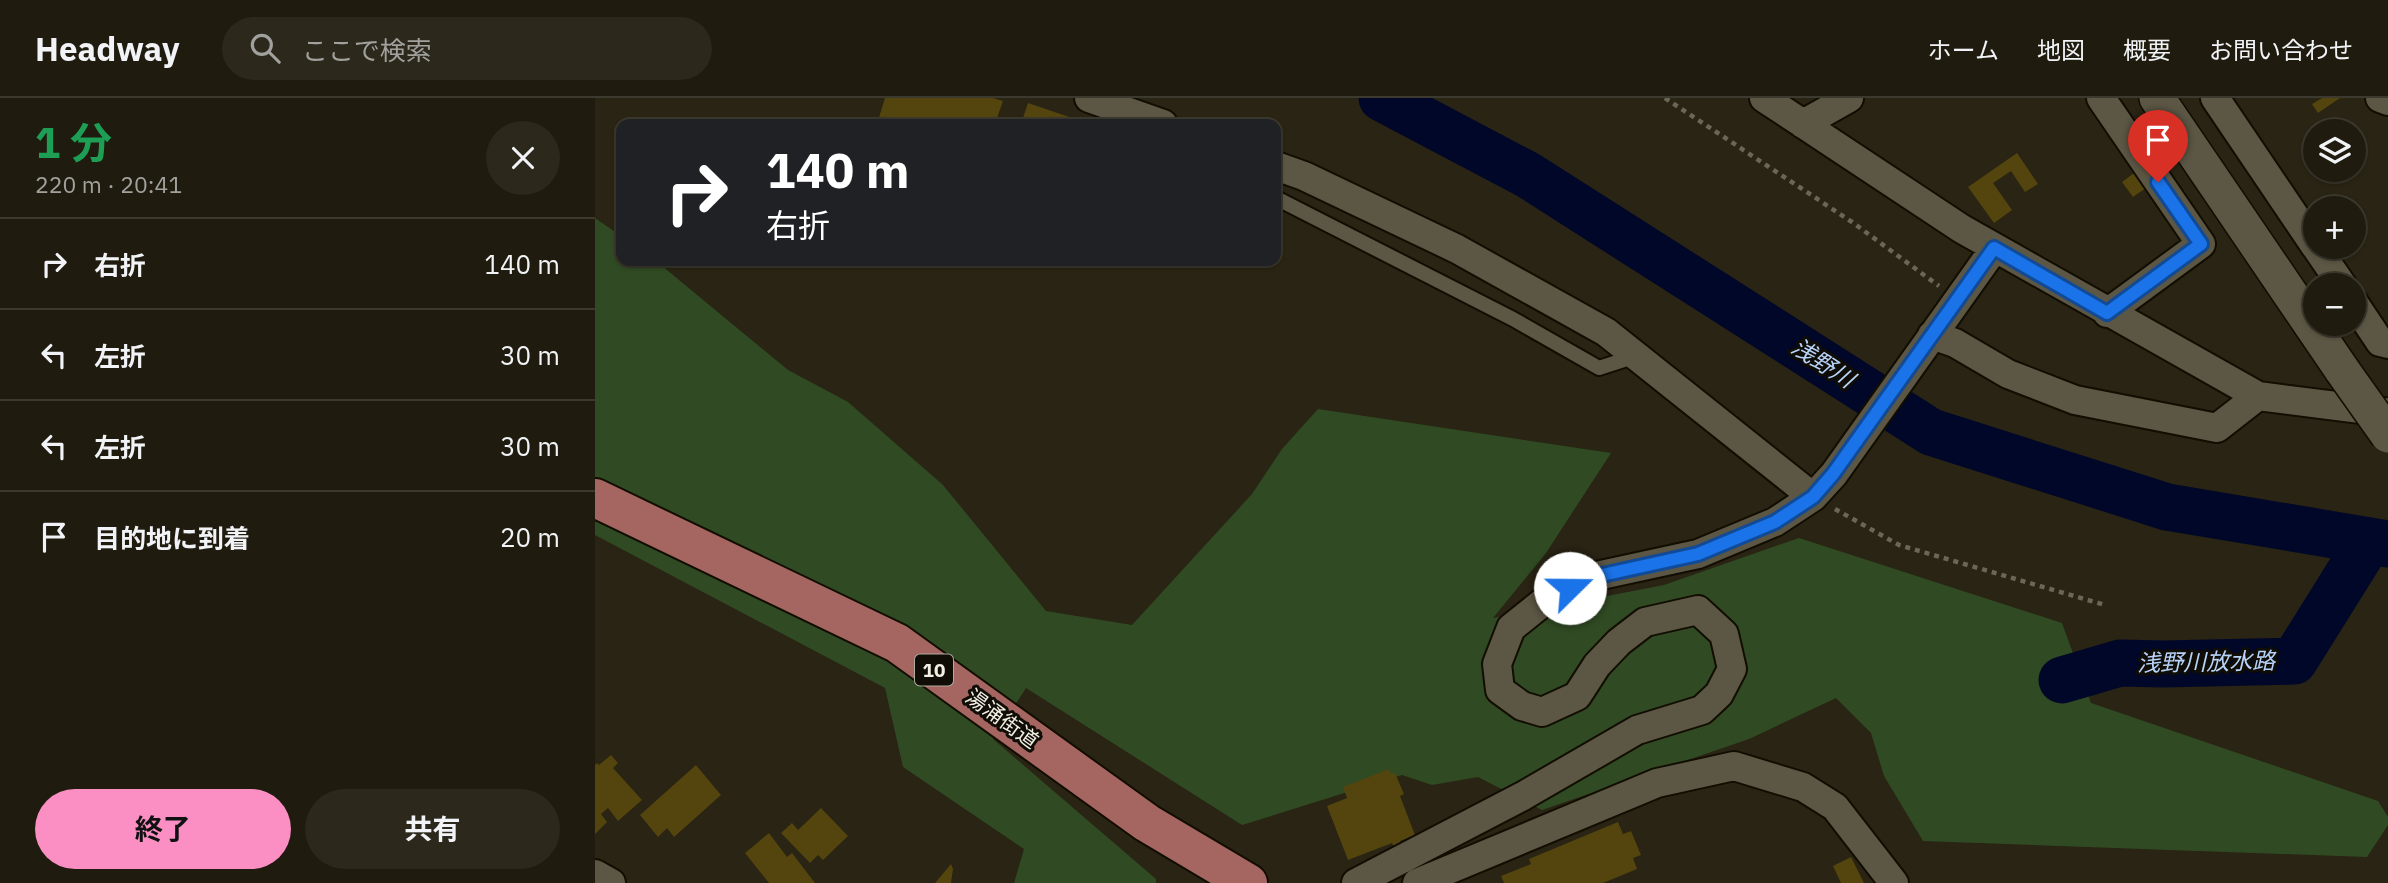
<!DOCTYPE html>
<html lang="ja">
<head>
<meta charset="utf-8">
<style>
  body { margin:0; font-family:"IBM Plex Sans","Noto Sans JP",sans-serif; background:#2c281c; color:#f1f3f6; height:100vh; display:flex; flex-direction:column; font-size:26px; white-space:nowrap }
  * { box-sizing:border-box; margin:0 }
  p { font-size:23px; color:#a1a19e }
  .icon { flex:none; width:38px; height:38px; fill:none; stroke:currentColor; stroke-width:2; stroke-linecap:round; stroke-linejoin:round }
  .map { position:relative; flex:1; overflow:hidden }
  .side { display:flex; flex-direction:column; background:#1f1b0e; width:595px }
  .side>* { flex:none }
  .guide { position:absolute; left:21px; top:21px; width:665px; height:147px; border-radius:14px; box-shadow:0 2px 5px #0004,0 0 0 2px #3c392e; background:#202124; color:#fff; overflow:hidden }
  .fabs { position:absolute; left:1708px; top:21px; display:grid; gap:14px }
  .fabs a { display:grid; place-items:center; width:63px; height:63px; border-radius:50%; background:#1f1b0e; box-shadow:0 2px 5px #0004,0 0 0 2px #3c392e; font-size:35px }
  .pin { position:absolute; display:grid; place-items:center; width:60px; height:60px; color:#fff; margin:-72px -30px; border-radius:50% 50% 50% 0; rotate:-45deg; box-shadow:0 0 7px #0007 }
  .pin .icon { rotate:45deg }
  .me { position:absolute; width:77px; margin:-38px; rotate:68deg; stroke-linejoin:round; filter:drop-shadow(0 0 5px #0008) }
  .turn { display:flex; align-items:center; gap:24px; height:147px; padding:0 35px; font-size:32px }
  .turn .icon { width:91px; height:91px; stroke-width:2.5 }
  .turn b { display:block; font-size:49px; line-height:60px }
  .round { display:grid; place-items:center; flex:none; width:74px; height:74px; border-radius:37px; background:#2c281c }
  .head { display:flex; align-items:center; justify-content:space-between; height:119px; padding:0 35px }
  h1 { font-size:42px; font-weight:700; line-height:52px; color:#1e9e55 }
  .primary-button { display:flex; gap:14px; margin-top:auto; padding:14px 35px }
  .primary-button a { flex:1; height:80px; border-radius:42px; background:#fb8fc4; color:#111; font-size:28px; font-weight:700; line-height:80px; text-align:center }
  .primary-button a+a { background:#2c281c; color:#f1f3f6 }
  ul { padding:0; list-style:none }
  li { display:flex; align-items:center; gap:21px; height:91px; padding:0 35px; border-top:2px solid #3c392e }
  li div { flex:1 }
  li b { display:block; font-size:26px }
  li em { font-style:normal }
  header { display:flex; align-items:center; gap:42px; box-sizing:border-box; height:98px; padding:0 35px; background:#1f1b0e; border-bottom:2px solid #3c392e }
  header strong { font-size:33px }
  nav { display:flex; gap:38px; margin-inline-start:auto; font-size:24px }
  .search { width:490px; height:63px; background:#2c281c; display:flex; align-items:center; gap:18px; box-sizing:border-box; padding:0 24px; border-radius:38px; color:#a1a19e; font-size:26px }
  main { display:flex; flex:1; min-height:0 }
  .map>svg:first-child { display:block }
  .green { fill:#304b23 }
  .lines { fill:none; stroke-linecap:round; stroke-linejoin:round }
  .river { stroke:#000728; stroke-width:47 }
  .building { fill:#54440d }
  .service-casing { stroke:#120d01; stroke-width:18 }
  .minor-casing { stroke:#120d01; stroke-width:32 }
  .tertiary-casing { stroke:#120d01; stroke-width:38 }
  .primary-casing { stroke:#120d01; stroke-width:42 }
  .path { stroke:#6b6758; stroke-width:4.5; stroke-dasharray:5 5; stroke-linecap:butt }
  .service { stroke:#5c5644; stroke-width:14 }
  .minor { stroke:#5c5644; stroke-width:28 }
  .tertiary { stroke:#5c5644; stroke-width:35 }
  .primary { stroke:#a56560; stroke-width:38 }
  .tertiary-bridge-casing { stroke:#120d01; stroke-width:38; stroke-linecap:butt }
  .tertiary-bridge { stroke:#5c5644; stroke-width:35 }
  .route-casing { stroke:#114b97; stroke-width:18 }
  .route { stroke:#1a73e8; stroke-width:12 }
  .labels { text-anchor:middle; stroke-width:6; stroke-linejoin:round; paint-order:stroke }
  .shield { fill:#0f0d06; stroke:#afaba1; stroke-width:2 }
  .shield-label { font-size:19px; font-weight:bold; fill:#f3efe4 }
  .street-label { font-size:21px; fill:#f3efe4; stroke:#0f0d06 }
  .water-label { font-size:23px; font-style:italic; fill:#b7d3fa; stroke:#0f0d06 }
</style>
</head>
<body>
<header>
<strong>Headway</strong>
<div class="search"><svg class="icon" aria-label="search" viewBox="0 0 24 24"><circle cx="10" cy="10" r="6"/><path d="M15 15l6 6"/></svg>ここで検索</div>
<nav><a>ホーム</a><a>地図</a><a>概要</a><a>お問い合わせ</a></nav>
</header>
<main>
<section class="side">
<div class="head"><div><h1>1 分</h1><p>220 m · 20:41</p></div><a class="round"><svg class="icon" aria-label="close" viewBox="0 0 24 24"><path d="M6 6l12 12M18 6L6 18"/></svg></a></div>
<ul>
<li><svg class="icon" aria-label="right" viewBox="0 0 24 24"><path d="M7 20v-9h11M14 6l5 5-5 5"/></svg><div><b>右折</b></div><em>140 m</em></li>
<li><svg class="icon" aria-label="left" viewBox="0 0 24 24"><path d="M17 20v-9H6M10 6l-5 5 5 5"/></svg><div><b>左折</b></div><em>30 m</em></li>
<li><svg class="icon" aria-label="left" viewBox="0 0 24 24"><path d="M17 20v-9H6M10 6l-5 5 5 5"/></svg><div><b>左折</b></div><em>30 m</em></li>
<li><svg class="icon" aria-label="arrive" viewBox="0 0 24 24"><path d="M6 21V4h12l-3 4 3 4H6"/></svg><div><b>目的地に到着</b></div><em>20 m</em></li>
</ul>
<div class="primary-button"><a>終了</a><a>共有</a></div>
</section>
<div class="map">
<svg width="1793" height="785" viewBox="0 0 1793 785">
  <rect width="100%" height="100%" fill="#292413"/>
  <path class="green" d="M0 120 26 138V163H61L193 272 253 304 348 387 451 513 537 527 657 396 687 351 723 311 1016 355 951 455 898 520 1069 487 1204 440 1467 525 1496 605 1783 703 1793 719V727L1772 759 1328 743 1289 678 1276 635 1241 600 1154 641 947 712 883 679 837 687 807 677 647 727 431 590 398 641 561 781V785H419L429 751 308 669 290 590 0 437Z"/>
  <g class="lines">
    <path class="river" d="M787 0 933 77 1336 334 1572 409 1793 446
      M1467 582 1525 565 1568 566 1699 563 1774 443"/>
  </g>
  <path class="building" d="M290 0H398L408 3 401 23 410 26H282Z
    M1727 0H1745L1723 15 1717 6Z
    M433 5 495 26H426Z
    M1422 55 1443 86 1430 94 1416 73 1398 85 1417 112 1399 125 1373 89Z
    M1539 75 1551 90 1538 99 1527 84Z
    M16 657 23 665 18 670 47 702 23 723 13 710 6 716 12 724 0 736V667L2 665 4 667Z
    M101 667 126 697 79 739 72 730 63 739 45 717Z
    M794 671 796 676 800 675 809 696 805 698 820 737 805 743 806 746 799 749 797 745 753 762 732 708 752 700 748 689Z
    M226 710 253 738 228 762 223 757 215 765 186 735 197 725 203 732Z
    M1023 724 1028 736 1036 733 1046 757 1038 760 1042 771 1008 785H909L906 778 936 766 934 761Z
    M174 735 192 759 197 755 220 785H174L150 755Z
    M1256 759 1269 785H1246L1238 768Z
    M356 766 358 771 356 785H340Z"/>
  <g class="lines">
    <g class="service-casing">
      <path id="service" d="M681 100 918 221 1004 270 1041 258"/>
    </g>
    <g class="minor-casing">
      <path id="minor" d="M494 0 568 26
        M1169 0 1367 131 1663 298 1789 314
        M1506 0 1606 146 1512 215
        M1620 0 1720 148
        M1785 0 1793 3
        M1208 26 1254 0
        M681 68 709 78 862 151 1011 234 1218 399
        M1721 149 1747 187
        M1759 205 1785 244 1793 246
        M1337 237 1360 245 1413 276 1480 302 1622 330 1663 298
        M0 776 16 785
        M761 785 928 698 1042 632 1107 612 1124 596 1137 571 1129 536 1103 512 1050 524 1024 544 1002 567 982 598 947 614 927 608 905 592 902 566 916 530 952 501 997 479 1103 456 1180 424 1218 399 1239 376 1399 151
        M822 785 1062 685 1139 668 1208 689 1240 709 1299 785"/>
    </g>
    <g class="tertiary-casing">
      <path id="tertiary" d="M1562 0 1747 272"/>
    </g>
    <g class="primary-casing">
      <path id="primary" d="M0 400 302 545 552 725 653 785"/>
    </g>
    <path class="path" d="M1070 0 1257 124 1344 188
      M1240 411 1304 447 1510 507"/>
    <use href="#service" class="service"/>
    <use href="#minor" class="minor"/>
    <use href="#tertiary" class="tertiary"/>
    <use href="#primary" class="primary"/>
    <g class="tertiary-bridge-casing">
      <path id="tertiary-bridge" d="M1747 272 1793 337"/>
    </g>
    <use href="#tertiary-bridge" class="tertiary-bridge"/>
  </g>
  <g class="lines">
    <g class="route-casing">
      <path id="route" d="M975 490 998 479 1103 456 1180 424 1218 399 1238 376 1399 150 1512 215 1606 146 1563 84"/>
    </g>
    <use href="#route" class="route"/>
  </g>
  <g class="labels">
    <rect class="shield" x="320" y="556.5" width="38" height="31" rx="5"/>
    <g class="shield-label">
      <text x="339" y="579">10</text>
    </g>
    <g class="street-label">
      <text transform="translate(407 621) rotate(36)" y="7">湯涌街道</text>
    </g>
    <g class="water-label">
      <text transform="translate(1228 265) rotate(33)" y="8">浅野川</text>
      <text transform="translate(1611 564) rotate(-1)" y="8">浅野川放水路</text>
    </g>
  </g>
</svg>
<div class="fabs">
<a><svg class="icon" aria-label="layers" viewBox="0 0 24 24"><path d="M12 4l9 5-9 5-9-5zM3 14l9 5 9-5"/></svg></a>
<a>+</a>
<a>−</a>
</div>
<div class="pin" style="left:1563px;top:84px;background:#d93025"><svg class="icon" aria-label="arrive" viewBox="0 0 24 24"><path d="M6 21V4h12l-3 4 3 4H6"/></svg></div>
<svg class="me" style="left:975px;top:490px" viewBox="-20 -20 40 40"><circle r="19" fill="#fff"/><path d="M0-13L10 11 0 6-10 11z" fill="#1a73e8"/></svg>
<div class="guide">
<div class="turn"><svg class="icon" aria-label="right" viewBox="0 0 24 24"><path d="M7 20v-9h11M14 6l5 5-5 5"/></svg><div><b>140 m</b>右折</div></div>
</div>
</div>
</main>
</body>
</html>
